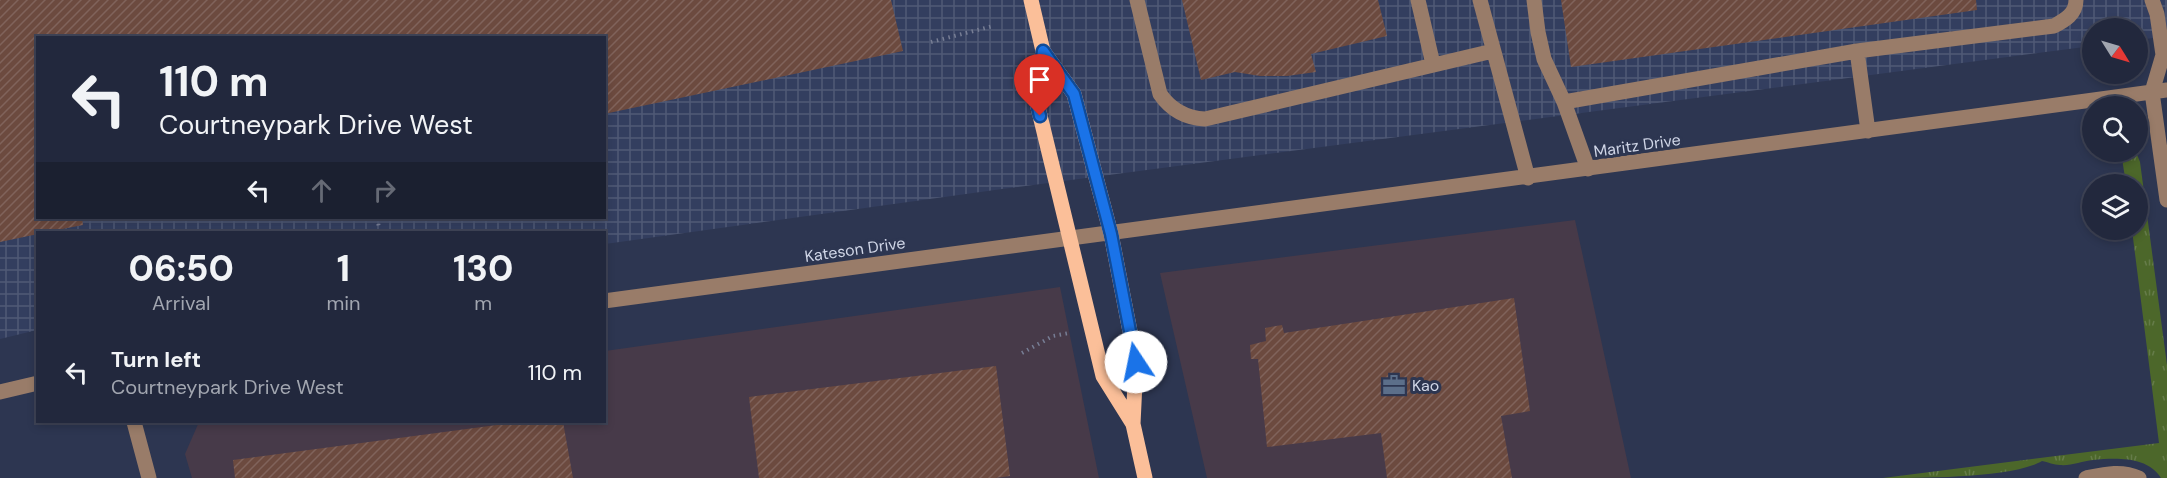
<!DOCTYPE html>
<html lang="en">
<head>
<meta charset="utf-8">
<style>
  body { margin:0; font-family:"DM Sans",sans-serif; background:#2a3044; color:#f1f3f6; height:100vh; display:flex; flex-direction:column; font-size:22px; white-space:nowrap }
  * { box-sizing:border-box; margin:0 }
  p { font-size:20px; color:#a2a6b0 }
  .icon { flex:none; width:33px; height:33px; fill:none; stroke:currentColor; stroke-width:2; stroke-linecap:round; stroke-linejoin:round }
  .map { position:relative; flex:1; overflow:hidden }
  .side { position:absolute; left:36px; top:231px; width:570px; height:192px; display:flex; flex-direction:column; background:#22283d; border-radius:0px; box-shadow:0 3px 9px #0003,0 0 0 2px #3f4457 }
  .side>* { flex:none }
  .guide { position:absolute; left:36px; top:36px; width:570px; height:183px; border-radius:0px; box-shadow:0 3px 9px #0003,0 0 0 2px #3f4457; background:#22283d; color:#f1f3f6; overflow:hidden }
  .needle { width:39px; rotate:127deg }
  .tools { position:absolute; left:2082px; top:18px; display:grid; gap:12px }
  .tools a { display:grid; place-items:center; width:66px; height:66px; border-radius:50%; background:#22283d; box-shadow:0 3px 9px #0003,0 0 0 2px #3f4457; font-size:30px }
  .pin { position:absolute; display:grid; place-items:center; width:51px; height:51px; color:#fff; margin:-62px -26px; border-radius:50% 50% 50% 0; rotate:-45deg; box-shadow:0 0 6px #0007 }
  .pin .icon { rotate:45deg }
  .me { position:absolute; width:66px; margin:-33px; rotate:349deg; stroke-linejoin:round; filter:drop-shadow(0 0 4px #0008) }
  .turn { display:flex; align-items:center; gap:21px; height:126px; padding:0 24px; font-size:27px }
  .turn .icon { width:78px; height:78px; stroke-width:2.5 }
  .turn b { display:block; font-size:42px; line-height:51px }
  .lanes { display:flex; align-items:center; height:57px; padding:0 24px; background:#0003; justify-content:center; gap:30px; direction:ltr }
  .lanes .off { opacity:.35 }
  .eta { display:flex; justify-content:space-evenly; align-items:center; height:102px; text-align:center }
  .eta b { font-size:36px; font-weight:800; line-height:42px }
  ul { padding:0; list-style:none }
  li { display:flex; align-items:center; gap:18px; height:78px; padding:0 24px }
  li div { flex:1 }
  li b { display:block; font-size:22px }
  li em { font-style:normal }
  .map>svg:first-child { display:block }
  .commercial { fill:#473a49 }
  .industrial { fill:url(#industrial-grid); fill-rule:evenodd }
  .grass { fill:url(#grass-tufts) }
  .building { fill:url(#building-hatch) }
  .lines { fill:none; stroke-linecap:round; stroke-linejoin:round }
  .path { stroke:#777e95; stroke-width:4; stroke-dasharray:1.5 4.5; stroke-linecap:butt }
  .minor { stroke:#997c69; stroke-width:15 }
  .major { stroke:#fbbf99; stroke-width:15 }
  .route-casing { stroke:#114b97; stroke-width:15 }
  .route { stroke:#1a73e8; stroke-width:10 }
  .labels { text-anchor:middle; stroke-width:6; stroke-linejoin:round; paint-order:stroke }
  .street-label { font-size:16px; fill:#d0d6e7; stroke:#2d3651 }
  .poi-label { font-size:16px; fill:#d0d6e7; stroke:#2d3651; text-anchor:start }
</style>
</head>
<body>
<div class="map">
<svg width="2167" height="478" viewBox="0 0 2167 478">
  <defs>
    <pattern id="industrial-grid" width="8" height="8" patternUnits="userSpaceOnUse" patternTransform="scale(1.5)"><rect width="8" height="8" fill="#333e5f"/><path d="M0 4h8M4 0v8" fill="none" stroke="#505976"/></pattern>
    <pattern id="grass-tufts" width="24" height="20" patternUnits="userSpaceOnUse" patternTransform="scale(1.5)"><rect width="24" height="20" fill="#4c672a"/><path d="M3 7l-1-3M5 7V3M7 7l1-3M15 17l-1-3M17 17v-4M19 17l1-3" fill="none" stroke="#657c49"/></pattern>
    <pattern id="building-hatch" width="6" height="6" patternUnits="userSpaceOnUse" patternTransform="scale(1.5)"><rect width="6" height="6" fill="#6c4a3f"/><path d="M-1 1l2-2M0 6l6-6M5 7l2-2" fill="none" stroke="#80635b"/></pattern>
  </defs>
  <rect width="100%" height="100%" fill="#2d3651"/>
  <path class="commercial" d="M1575 220 1631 478H1207L1160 273Z
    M1060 287 1099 478H192L185 454 199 422H604L605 351Z"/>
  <path class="industrial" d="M0 0H2167V36L2138 40V28H2092V46L1002 189 605 244 604 232H38L37 330 0 339ZM38 38H604V218H38Z"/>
  <path class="grass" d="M2121 152H2136L2140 162 2167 365V478H2161C2147 456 2116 458 2093 460 2082 461 2071 466 2060 465 2054 465 2048 462 2042 461 2013 478 1922 478 1883 478L2159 443 2132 230H2138V184H2126Z"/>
  <path class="building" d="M0 0H891L903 51 604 114V38H38V218H82L83 225 47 232H38V234L0 242Z
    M1182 0H1378L1387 36 1311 54 1316 72 1287 76H1260L1235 72 1201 80Z
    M1561 0H1976L1977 10 1571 67Z
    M1514 298 1530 411 1501 416 1512 478H1387L1381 433 1267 447 1258 359H1251L1250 345 1266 341 1265 328 1282 325 1284 333Z
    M996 366 1010 476 995 478H759L749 397Z
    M520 422H563L573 478H235L233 460Z"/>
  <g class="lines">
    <path class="path" d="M931 42 993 26
      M377 218 380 232
      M1022 353 1053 336 1069 333"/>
    <path class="minor" d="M1137 0 1160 94C1171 110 1185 118 1205 119L1493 51
      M1418 0 1433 64
      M1480 0 1528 178
      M1534 0 1538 32 1544 59 1564 102 1588 169
      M2152 0 2157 14 2163 55 2152 92 2167 200
      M1564 102 1857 51
      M1868 131 1857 51 2054 26C2065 20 2076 14 2076 0
      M604 301 2167 90
      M0 392 38 383
      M134 422 149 478
      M2086 478C2105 474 2121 470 2139 478"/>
    <path class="major" d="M1031 0 1043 51 1036 99 1060 198 1103 376 1133 424
      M1043 51 1074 94 1111 234 1136 362 1133 424 1145 478"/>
  </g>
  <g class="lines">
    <g class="route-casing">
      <path id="route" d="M1040 116 1036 99 1043 51 1074 94 1111 234 1136 362"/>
    </g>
    <use href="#route" class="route"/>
  </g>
  <defs>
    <g id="office-bare" transform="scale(1.8)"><path d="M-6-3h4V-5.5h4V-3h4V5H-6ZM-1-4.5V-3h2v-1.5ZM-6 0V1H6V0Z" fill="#5c6f8a" stroke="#2d3651" stroke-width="2.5" paint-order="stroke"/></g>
  </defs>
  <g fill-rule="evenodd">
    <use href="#office-bare" x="1394" y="385"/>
  </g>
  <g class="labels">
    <g class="street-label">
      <text transform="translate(1637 145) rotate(-8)" y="6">Maritz Drive</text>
      <text transform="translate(855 249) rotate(-8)" y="6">Kateson Drive</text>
    </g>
    <g class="poi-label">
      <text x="1412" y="391">Kao</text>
    </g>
  </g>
</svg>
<div class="tools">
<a><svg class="needle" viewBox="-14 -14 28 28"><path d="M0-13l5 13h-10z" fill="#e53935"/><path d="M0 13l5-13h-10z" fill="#a2a6b0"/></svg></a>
<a><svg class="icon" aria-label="search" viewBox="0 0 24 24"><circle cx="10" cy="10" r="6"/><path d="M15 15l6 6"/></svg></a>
<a><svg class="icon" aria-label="layers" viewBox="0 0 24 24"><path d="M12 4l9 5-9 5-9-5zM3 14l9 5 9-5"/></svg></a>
</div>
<div class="pin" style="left:1040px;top:116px;background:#d93025"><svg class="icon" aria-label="arrive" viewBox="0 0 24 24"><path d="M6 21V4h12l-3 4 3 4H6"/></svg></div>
<svg class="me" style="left:1136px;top:362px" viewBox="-20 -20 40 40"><circle r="19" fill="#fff"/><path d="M0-13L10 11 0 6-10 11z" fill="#1a73e8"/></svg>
<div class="guide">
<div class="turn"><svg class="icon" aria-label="left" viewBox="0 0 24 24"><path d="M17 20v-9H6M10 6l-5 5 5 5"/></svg><div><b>110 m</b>Courtneypark Drive West</div></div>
<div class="lanes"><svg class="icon" aria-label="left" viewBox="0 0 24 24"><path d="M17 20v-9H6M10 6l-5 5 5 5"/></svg><svg class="icon off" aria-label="ahead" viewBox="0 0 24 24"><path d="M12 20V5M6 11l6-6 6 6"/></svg><svg class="icon off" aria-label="right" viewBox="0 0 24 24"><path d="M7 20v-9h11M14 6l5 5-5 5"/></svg></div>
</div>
<section class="side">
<div class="eta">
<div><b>06:50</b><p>Arrival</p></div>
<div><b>1</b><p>min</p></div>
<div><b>130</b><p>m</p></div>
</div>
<ul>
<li><svg class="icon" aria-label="left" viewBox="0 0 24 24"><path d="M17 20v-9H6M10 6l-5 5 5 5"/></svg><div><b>Turn left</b><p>Courtneypark Drive West</p></div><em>110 m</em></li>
</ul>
</section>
</div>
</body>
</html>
